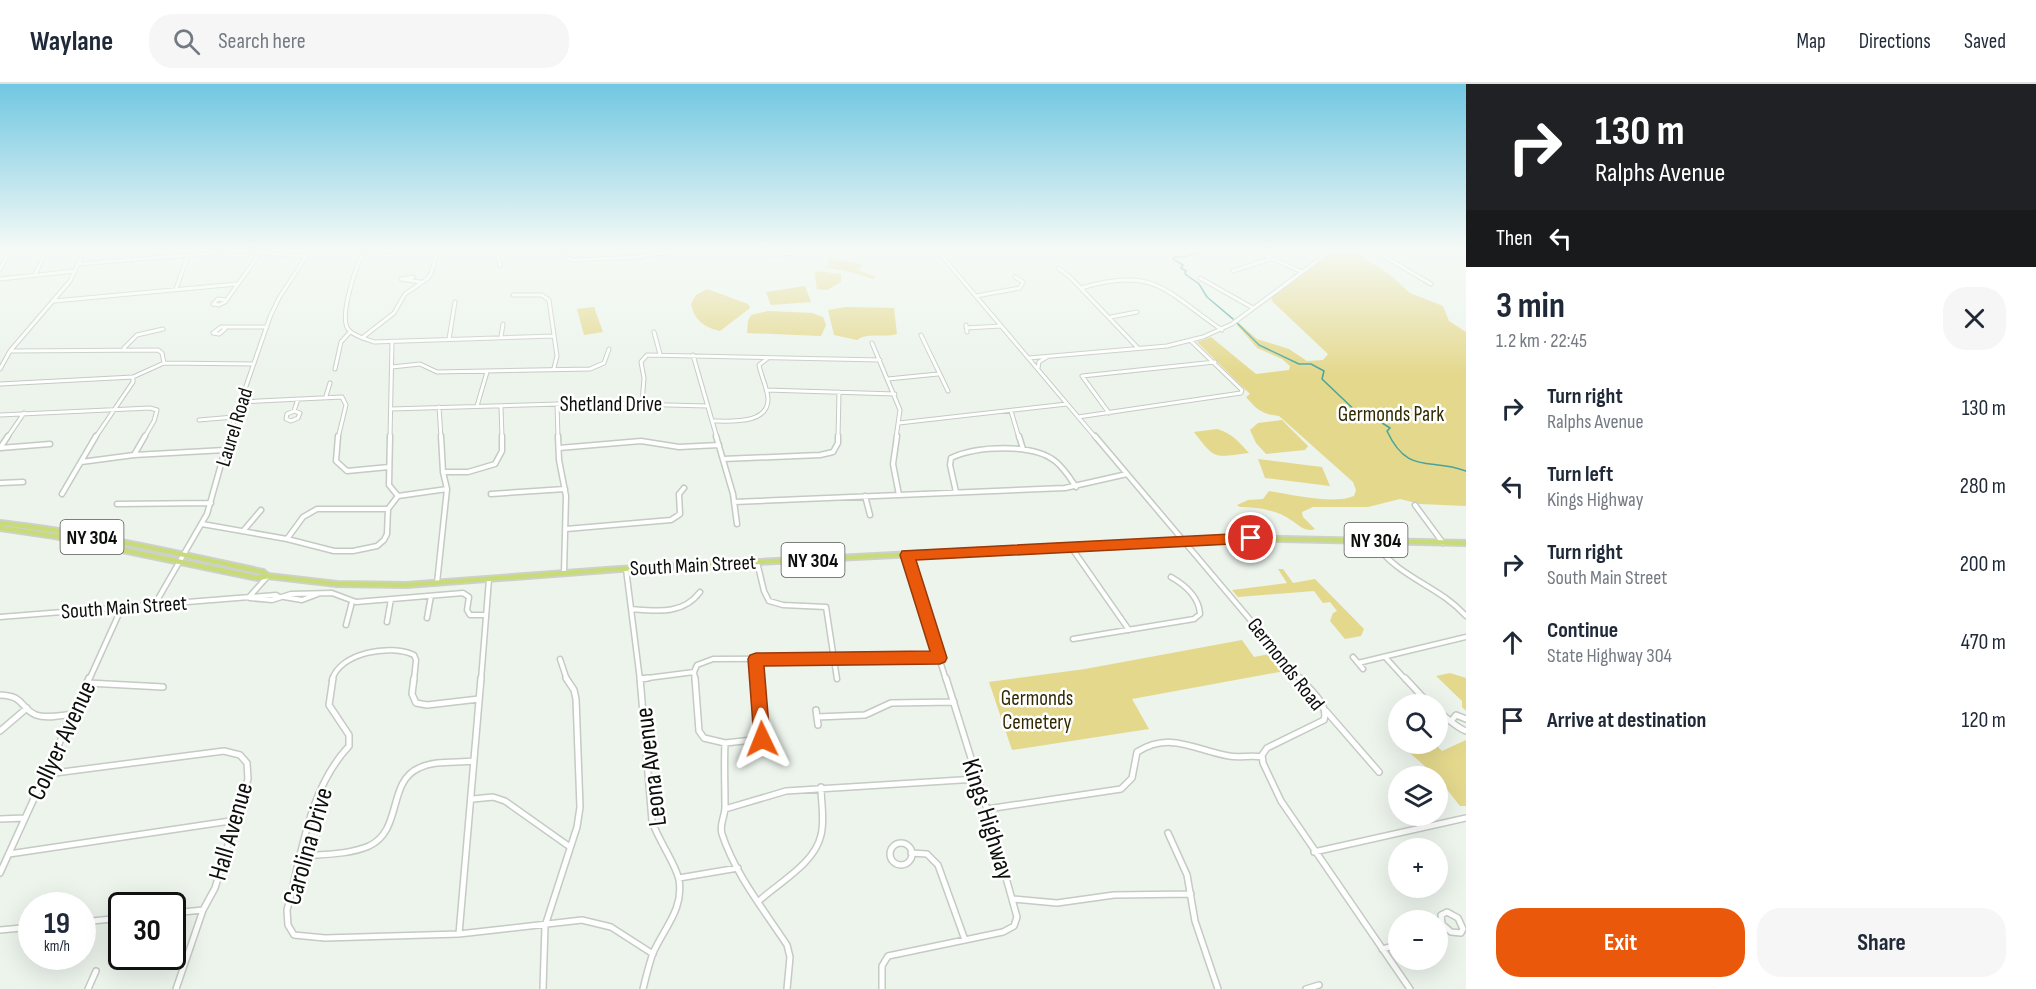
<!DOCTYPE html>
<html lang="en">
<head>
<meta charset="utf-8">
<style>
  body { margin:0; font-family:"Sofia Sans Condensed",sans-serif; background:#f6f6f7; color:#1f2937; height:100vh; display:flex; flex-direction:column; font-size:22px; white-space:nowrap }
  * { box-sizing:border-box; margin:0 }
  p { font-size:20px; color:#747a83 }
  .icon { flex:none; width:33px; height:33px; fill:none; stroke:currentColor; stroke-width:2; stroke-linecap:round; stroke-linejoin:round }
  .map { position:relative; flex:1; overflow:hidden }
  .side { display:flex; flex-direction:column; background:#fff; width:570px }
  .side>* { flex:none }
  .guide { background:#202124; color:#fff; overflow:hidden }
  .fabs { position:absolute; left:1388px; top:610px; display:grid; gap:12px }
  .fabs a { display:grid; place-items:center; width:60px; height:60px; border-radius:50%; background:#fff; box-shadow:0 6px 24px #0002; font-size:30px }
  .speed { position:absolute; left:18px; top:808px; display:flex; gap:12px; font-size:30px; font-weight:700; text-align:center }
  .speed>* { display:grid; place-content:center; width:78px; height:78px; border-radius:50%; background:#fff; box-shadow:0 6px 24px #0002; line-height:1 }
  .speed small { font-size:15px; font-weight:400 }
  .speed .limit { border:3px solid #111; border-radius:9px; background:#fff; color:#111 }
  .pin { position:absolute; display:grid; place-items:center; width:51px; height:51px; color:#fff; margin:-26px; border:3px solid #fff; border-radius:50%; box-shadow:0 2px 6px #0007 }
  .me { position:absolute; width:66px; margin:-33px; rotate:358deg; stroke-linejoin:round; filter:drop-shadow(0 0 4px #0008) }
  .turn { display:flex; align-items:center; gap:21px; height:126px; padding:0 30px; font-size:27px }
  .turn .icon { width:78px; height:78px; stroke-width:2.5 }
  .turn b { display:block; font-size:42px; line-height:51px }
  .then { display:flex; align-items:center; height:57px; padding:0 30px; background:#0003; gap:12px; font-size:22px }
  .round { display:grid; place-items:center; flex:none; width:63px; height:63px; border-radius:24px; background:#f6f6f7 }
  .headline { display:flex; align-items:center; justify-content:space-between; height:102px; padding:0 30px }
  h1 { font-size:36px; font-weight:700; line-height:45px }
  .button { display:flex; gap:12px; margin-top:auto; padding:12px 30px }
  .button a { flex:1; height:69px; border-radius:24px; background:#ea580c; color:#fff; font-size:24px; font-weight:700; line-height:69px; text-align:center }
  .button a+a { background:#f6f6f7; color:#1f2937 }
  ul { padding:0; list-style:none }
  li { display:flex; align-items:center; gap:18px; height:78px; padding:0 30px }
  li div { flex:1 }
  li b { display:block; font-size:22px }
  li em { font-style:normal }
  header { display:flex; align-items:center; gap:36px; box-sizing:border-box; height:84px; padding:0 30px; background:#fff; border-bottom:2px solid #e0e1e3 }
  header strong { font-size:28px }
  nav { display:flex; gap:33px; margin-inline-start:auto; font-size:21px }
  .search { width:420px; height:54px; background:#f6f6f7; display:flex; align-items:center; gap:15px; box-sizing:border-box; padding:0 21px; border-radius:24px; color:#747a83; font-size:22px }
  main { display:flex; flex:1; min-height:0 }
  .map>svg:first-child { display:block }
  .green { fill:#e4d88d }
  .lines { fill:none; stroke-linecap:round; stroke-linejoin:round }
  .stream { stroke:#47a39c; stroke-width:1.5 }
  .minor-far2-casing { stroke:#c3cbc3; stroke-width:5 }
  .minor-far1-casing { stroke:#c3cbc3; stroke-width:7 }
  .minor-casing { stroke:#c3cbc3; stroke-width:8 }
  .major-casing { stroke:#cfcfce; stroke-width:8 }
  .minor-far2 { stroke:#fff; stroke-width:3 }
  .minor-far1 { stroke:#fff; stroke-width:4 }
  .minor { stroke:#fff; stroke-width:5 }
  .major { stroke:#c7dc79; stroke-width:4.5 }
  .route { fill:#ea580c; stroke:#983908; stroke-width:1.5 }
  .labels { text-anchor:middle; stroke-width:5; stroke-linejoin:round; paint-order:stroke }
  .shield { fill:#fff; stroke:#565755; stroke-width:1.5 }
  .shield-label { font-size:20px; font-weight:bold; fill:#0d0f0c }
  .street-label { font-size:21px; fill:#0d0f0c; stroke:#fff }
  .park-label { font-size:21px; fill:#322b01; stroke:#fff }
  .near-street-label { font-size:26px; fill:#0d0f0c; stroke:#fff }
</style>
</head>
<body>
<header>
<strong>Waylane</strong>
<div class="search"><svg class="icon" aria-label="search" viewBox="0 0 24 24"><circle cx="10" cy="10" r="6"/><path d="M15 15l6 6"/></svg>Search here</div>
<nav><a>Map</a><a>Directions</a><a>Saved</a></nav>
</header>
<main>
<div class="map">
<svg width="1466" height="905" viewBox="0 0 1466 905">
  <rect width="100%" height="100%" fill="#ecf4ec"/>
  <path class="green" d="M1336 165 1347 170 1351 168V165H1363L1361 172 1389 190 1410 209 1443 222 1449 237 1466 248V422L1420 420 1400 415 1368 423H1313L1302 428 1303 433 1315 445 1312 446C1302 446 1299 441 1291 436 1277 426 1257 423 1240 423L1237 421 1248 416 1263 415 1269 407C1291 410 1334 421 1354 412L1356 406 1353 398 1279 332C1262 330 1257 326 1246 313L1250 310 1197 258 1211 253 1256 290 1289 286 1290 282 1282 275 1257 264 1237 241 1239 239 1257 255 1289 265 1307 277 1323 276 1328 270 1273 218 1271 214Z
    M830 174 863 181 858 186 876 193 873 195 850 188 825 183 830 181 827 179Z
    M817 187 841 190V198L827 206 817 205 814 188Z
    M805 202 811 218 771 221 766 208Z
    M707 205 748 220 750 224 720 247C704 243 695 237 691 220L696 211Z
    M594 223 603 248 584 251 577 225Z
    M846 223 894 224 897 250C885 254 867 248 857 256L834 251 828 226Z
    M768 227 812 229 823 233 826 241 821 252 747 249 748 237 751 231Z
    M1282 336 1308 362 1305 366 1266 370 1256 359 1250 346 1258 339Z
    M1217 345C1232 349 1239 358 1249 369 1214 373 1216 377 1194 348Z
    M1258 375 1322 383 1330 402 1265 394Z
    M1278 485H1283L1293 499 1315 495 1364 545 1361 552 1345 555 1330 537 1333 529 1337 527 1330 518 1323 519 1314 507 1238 513 1232 506 1287 499Z
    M1242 556 1254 573 1275 569 1290 586 1132 615 1149 645 1012 666 989 598 1085 585Z
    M1450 589 1466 594V627L1462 623V617L1436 592Z
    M1466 656V722H1460L1437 693 1410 669 1416 660H1435L1442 667Z"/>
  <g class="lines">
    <path class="stream" d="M1174 173 1173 175 1183 181 1181 184 1186 187 1185 190 1199 200 1207 213 1233 235
      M1175 173H1184L1207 165
      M1237 239 1259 261 1299 280H1311L1324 287 1322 295 1363 334 1379 337 1390 344 1387 347C1408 392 1430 373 1466 387"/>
    <g class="minor-far2-casing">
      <path id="minor-far2" d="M362 165 380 168 414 165
        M496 165 500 182
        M562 165 566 174 574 176 641 173 651 170 655 165
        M936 165 1096 354
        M1251 165 1302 188
        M1372 165 1431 200
        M1462 165 1466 167
        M11 167 24 165
        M365 167C356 180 339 232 348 245 353 252 366 255 374 258L554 252
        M652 170 668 169 666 166 658 165
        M771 171 794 169 800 165
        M127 176 132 165
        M79 180 238 167 305 172
        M1058 184 1070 193 1138 264
        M0 185 11 165
        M1233 187 1270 175
        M35 190 48 165
        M1200 194 1253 224
        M0 195 75 187
        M411 196 413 193 401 195 420 198
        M1081 204C1155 182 1165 207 1222 246
        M176 205 188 171
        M513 211H542L549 216 557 272 554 284
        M976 212 1020 204 1023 198 1015 193
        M225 216 218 215 213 220 219 221 225 218 261 168
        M54 217 237 200
        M1111 233 1137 228
        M966 241 967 248
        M966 244 1001 242
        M225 245 219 250 213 249 221 243H267
        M654 248 660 270
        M921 251 948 307
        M501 253 503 240
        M362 254 394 229 405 210 427 195 431 190 438 165
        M449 255 455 218
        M872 259 900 326 896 354
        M124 264 137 251 163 245
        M10 267 158 266 162 269 164 279
        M693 271 717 354
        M1029 274 1167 262 1203 253 1232 240 1333 165
        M392 283 420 280 437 288 590 285 604 279 609 265
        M1038 284 1039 278 1047 273
        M0 285 10 267 70 197 85 165
        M335 285 341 258 350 248
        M888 295 938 290
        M0 300 133 293 164 279 254 280
        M766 306 895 310
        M326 312 330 299
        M240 318 342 313 346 321 338 354
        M642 319 644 294 641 278 647 271 880 276
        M557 320 558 354
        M477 322 487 288
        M501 322 502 354
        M439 323 441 354
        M391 325 592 319 707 322
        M294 327 300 329 298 334 291 337 286 335 287 330Z
        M294 327 298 315
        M1011 327 1019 354
        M1109 329 1082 292 1215 278
        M0 331 150 324 157 326 154 337 144 354
        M1078 333 1241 309 1242 306 1192 258
        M199 336 234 333
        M712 337C730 337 769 341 768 314 767 303 761 292 759 281L768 274
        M899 339 1067 320
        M7 354 24 329
        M95 354 133 298V293
        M228 354 270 233 279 214 311 165
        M390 354 392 258
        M838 354 839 308"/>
    </g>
    <g class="minor-far1-casing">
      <path id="minor-far1" d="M338 352 336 377 347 387 389 383
        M390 352 389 401 398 412
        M558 352 559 376 566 412 564 489
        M716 352 733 410 737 440
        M897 352 893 380 899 411
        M1019 352 1023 365
        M1095 352 1301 596
        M0 364 50 360
        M0 364 8 352
        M559 364 641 357 679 363 719 361
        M134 371 145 352
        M723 375 820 371 833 368 838 359V352
        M81 378 134 371 225 366
        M443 388H468L495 380 502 367V352
        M0 399 23 398
        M956 408 950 381 951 374C976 362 1033 359 1055 377 1064 384 1070 394 1076 403
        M62 410 96 352
        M491 410 565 405
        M398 412 447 405
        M865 412 870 431
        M734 418 1065 404 1127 390
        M117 420 211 419
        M1415 421 1443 459
        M202 440 287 455 334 467H353L377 462 384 456 387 450 388 425 398 412
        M566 445 671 436 680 430 679 410 684 404
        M244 446 261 426
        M287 455 303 433 317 425H388
        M1373 457C1399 495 1437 500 1466 532
        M1071 463 1129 546
        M907 471 946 596
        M757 478 764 507 769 517 783 521 826 523 837 595
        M626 485 640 596
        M437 499 447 405 443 388 441 352
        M249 513 268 492
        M284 513 302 516 318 510
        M250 514 272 516 291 510 332 509 356 518 463 509 469 513 467 526 470 531H486
        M155 520 207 430 229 352
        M631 525C657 527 683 531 700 508
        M0 533 276 511 279 513
        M427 534 431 512
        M387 538 391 515
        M346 541 352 518
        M1073 555 1194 535 1200 530C1199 512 1185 501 1171 493
        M1353 573 1363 585
        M1386 574 1406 596
        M560 575 567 596
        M756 575 758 596
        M1358 579 1466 553
        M640 595 694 588
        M89 596 122 523
        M332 596C340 568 391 560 414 571L416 576 414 596
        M481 596 489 495
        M695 596 694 588 697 581 713 575 940 574"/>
    </g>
    <g class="minor-casing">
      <path id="minor" d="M333 594 329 621 349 651V662C308 706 302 770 287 826L288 841 294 851 325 854 459 850 582 836 611 843 653 870
        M414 594 412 610 416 619 427 621 479 615
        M640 594 652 737C658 756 676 780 679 796 684 825 664 844 653 869 649 880 646 893 643 905
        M695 594 699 647 704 654 725 659 762 655 757 594
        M1300 594C1310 606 1329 620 1324 636L1267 664 1262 671 1263 679 1281 717 1410 905
        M1405 594 1430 621
        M640 595 648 594
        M88 599 163 603
        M0 611C26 612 19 624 36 631 47 635 62 631 74 630
        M816 626 818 641
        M1326 627 1379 688
        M1437 627C1447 633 1455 643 1466 647
        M817 633 865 631 891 619 954 618
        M1452 636 1456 631 1466 635
        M0 647 27 624
        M725 659C724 681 725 702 725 723 725 733 719 740 722 750 735 790 764 826 787 861L790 873 787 905
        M47 690 224 667 240 671 247 679 248 695 215 804 203 826 176 905
        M473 715 493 713 505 717 570 763
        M725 725 786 707 977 695
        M987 725 1121 705 1132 694 1137 668C1171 647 1194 666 1229 672 1240 674 1251 671 1262 673
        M0 735 25 734
        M1168 749 1187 791 1195 837 1218 905
        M890 770a11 11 0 1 1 22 0a11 11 0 1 1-22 0Z
        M1314 768 1466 734
        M911 769 927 770 938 781 965 856
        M9 770 237 736
        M301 772C323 770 348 771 369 762 403 746 387 698 419 684 435 676 457 679 474 677
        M0 789 89 594
        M679 794 738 784
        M1013 815 1057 819 1114 811 1191 810
        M760 816C780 798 815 779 821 751 825 735 821 719 821 703
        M1447 828 1458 834 1463 845 1461 849 1451 848 1442 840 1441 831Z
        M172 829 203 826
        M82 838 122 834
        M0 846 32 843
        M459 850 481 594
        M1437 851 1446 845
        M1382 865 1398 861
        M88 905 96 887
        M543 905 545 842 577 743 580 723 576 615 574 606 566 594
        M882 905V882L888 872 1003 848 1014 842 1017 833 985 719 946 594
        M1306 905 1319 901"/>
    </g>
    <g class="major-casing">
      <path id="major" d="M0 439C89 449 176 469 263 488L268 492
        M0 444 55 452 258 494 268 492 337 500 406 501 620 485 1229 454 1466 459"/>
    </g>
    <use href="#minor-far2" class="minor-far2"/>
    <use href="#minor-far1" class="minor-far1"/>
    <use href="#minor" class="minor"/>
    <use href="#major" class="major"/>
  </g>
  <linearGradient id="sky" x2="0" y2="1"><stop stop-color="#71c7e2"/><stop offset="0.57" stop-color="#f6faf6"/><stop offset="1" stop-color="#f6faf6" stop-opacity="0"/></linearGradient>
  <rect width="1466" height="291" fill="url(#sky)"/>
  <path class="route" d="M1251 449 1258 454 1251 459 916 476 947 574 945 578 940 580 764 582 770 655 768 660 762 662 756 660 754 655 748 575 750 571 756 569 930 567 900 471 902 467Z"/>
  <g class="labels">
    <g class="shield">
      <rect x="60.5" y="436" width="63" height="34" rx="4.5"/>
      <rect x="1344.5" y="439" width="63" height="34" rx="4.5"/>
      <rect x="781.5" y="459" width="63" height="34" rx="4.5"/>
    </g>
    <g class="shield-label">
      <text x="92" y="460">NY 304</text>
      <text x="1376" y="463">NY 304</text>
      <text x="813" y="483">NY 304</text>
    </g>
    <g class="street-label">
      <text x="611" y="327">Shetland Drive</text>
      <text transform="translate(234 343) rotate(-73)" y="7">Laurel Road</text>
      <text transform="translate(693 481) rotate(-3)" y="7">South Main Street</text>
      <text transform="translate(124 523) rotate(-4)" y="7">South Main Street</text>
      <text transform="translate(1286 580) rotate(52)" y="7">Germonds Road</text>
    </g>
    <g class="park-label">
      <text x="1391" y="337">Germonds Park</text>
      <text x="1037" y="621">Germonds<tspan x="1037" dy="24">Cemetery</tspan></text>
    </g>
    <g class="near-street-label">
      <text transform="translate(61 656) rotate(-65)" y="9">Collyer Avenue</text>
      <text transform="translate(650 683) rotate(-97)" y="9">Leona Avenue</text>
      <text transform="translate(989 735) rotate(73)" y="9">Kings Highway</text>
      <text transform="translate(230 747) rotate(-74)" y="9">Hall Avenue</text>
      <text transform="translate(307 762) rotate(-74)" y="9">Carolina Drive</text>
    </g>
  </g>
</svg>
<div class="fabs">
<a><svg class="icon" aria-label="search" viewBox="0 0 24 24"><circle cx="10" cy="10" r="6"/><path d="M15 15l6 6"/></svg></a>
<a><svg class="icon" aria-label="layers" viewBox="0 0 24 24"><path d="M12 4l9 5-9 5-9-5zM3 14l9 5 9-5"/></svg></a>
<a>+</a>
<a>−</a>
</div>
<div class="speed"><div>19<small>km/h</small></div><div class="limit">30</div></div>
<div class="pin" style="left:1251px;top:454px;background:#d93025"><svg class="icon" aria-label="arrive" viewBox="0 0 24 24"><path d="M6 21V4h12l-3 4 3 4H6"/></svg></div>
<svg class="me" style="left:762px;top:655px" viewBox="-20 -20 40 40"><path d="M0-17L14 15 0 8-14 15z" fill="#ea580c" stroke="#fff" stroke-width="4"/></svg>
</div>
<section class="side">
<div class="guide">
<div class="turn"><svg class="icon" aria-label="right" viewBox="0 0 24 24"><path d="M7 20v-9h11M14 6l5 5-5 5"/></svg><div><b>130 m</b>Ralphs Avenue</div></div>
<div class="then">Then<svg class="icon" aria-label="left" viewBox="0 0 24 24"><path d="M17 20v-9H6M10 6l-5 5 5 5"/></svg></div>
</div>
<div class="headline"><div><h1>3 min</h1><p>1.2 km · 22:45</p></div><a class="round"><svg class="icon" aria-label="close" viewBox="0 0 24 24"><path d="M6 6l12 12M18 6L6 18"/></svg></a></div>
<ul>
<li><svg class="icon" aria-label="right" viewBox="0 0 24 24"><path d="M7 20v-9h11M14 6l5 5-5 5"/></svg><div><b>Turn right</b><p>Ralphs Avenue</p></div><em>130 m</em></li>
<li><svg class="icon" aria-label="left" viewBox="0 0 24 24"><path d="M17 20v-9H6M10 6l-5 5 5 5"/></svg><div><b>Turn left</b><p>Kings Highway</p></div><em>280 m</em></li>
<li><svg class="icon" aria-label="right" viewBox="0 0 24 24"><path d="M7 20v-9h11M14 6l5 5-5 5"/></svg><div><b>Turn right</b><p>South Main Street</p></div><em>200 m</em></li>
<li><svg class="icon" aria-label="ahead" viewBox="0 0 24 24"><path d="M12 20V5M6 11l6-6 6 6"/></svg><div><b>Continue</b><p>State Highway 304</p></div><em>470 m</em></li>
<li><svg class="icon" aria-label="arrive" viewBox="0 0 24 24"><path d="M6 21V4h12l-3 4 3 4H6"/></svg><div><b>Arrive at destination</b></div><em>120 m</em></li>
</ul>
<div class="button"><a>Exit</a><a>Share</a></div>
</section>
</main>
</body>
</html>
